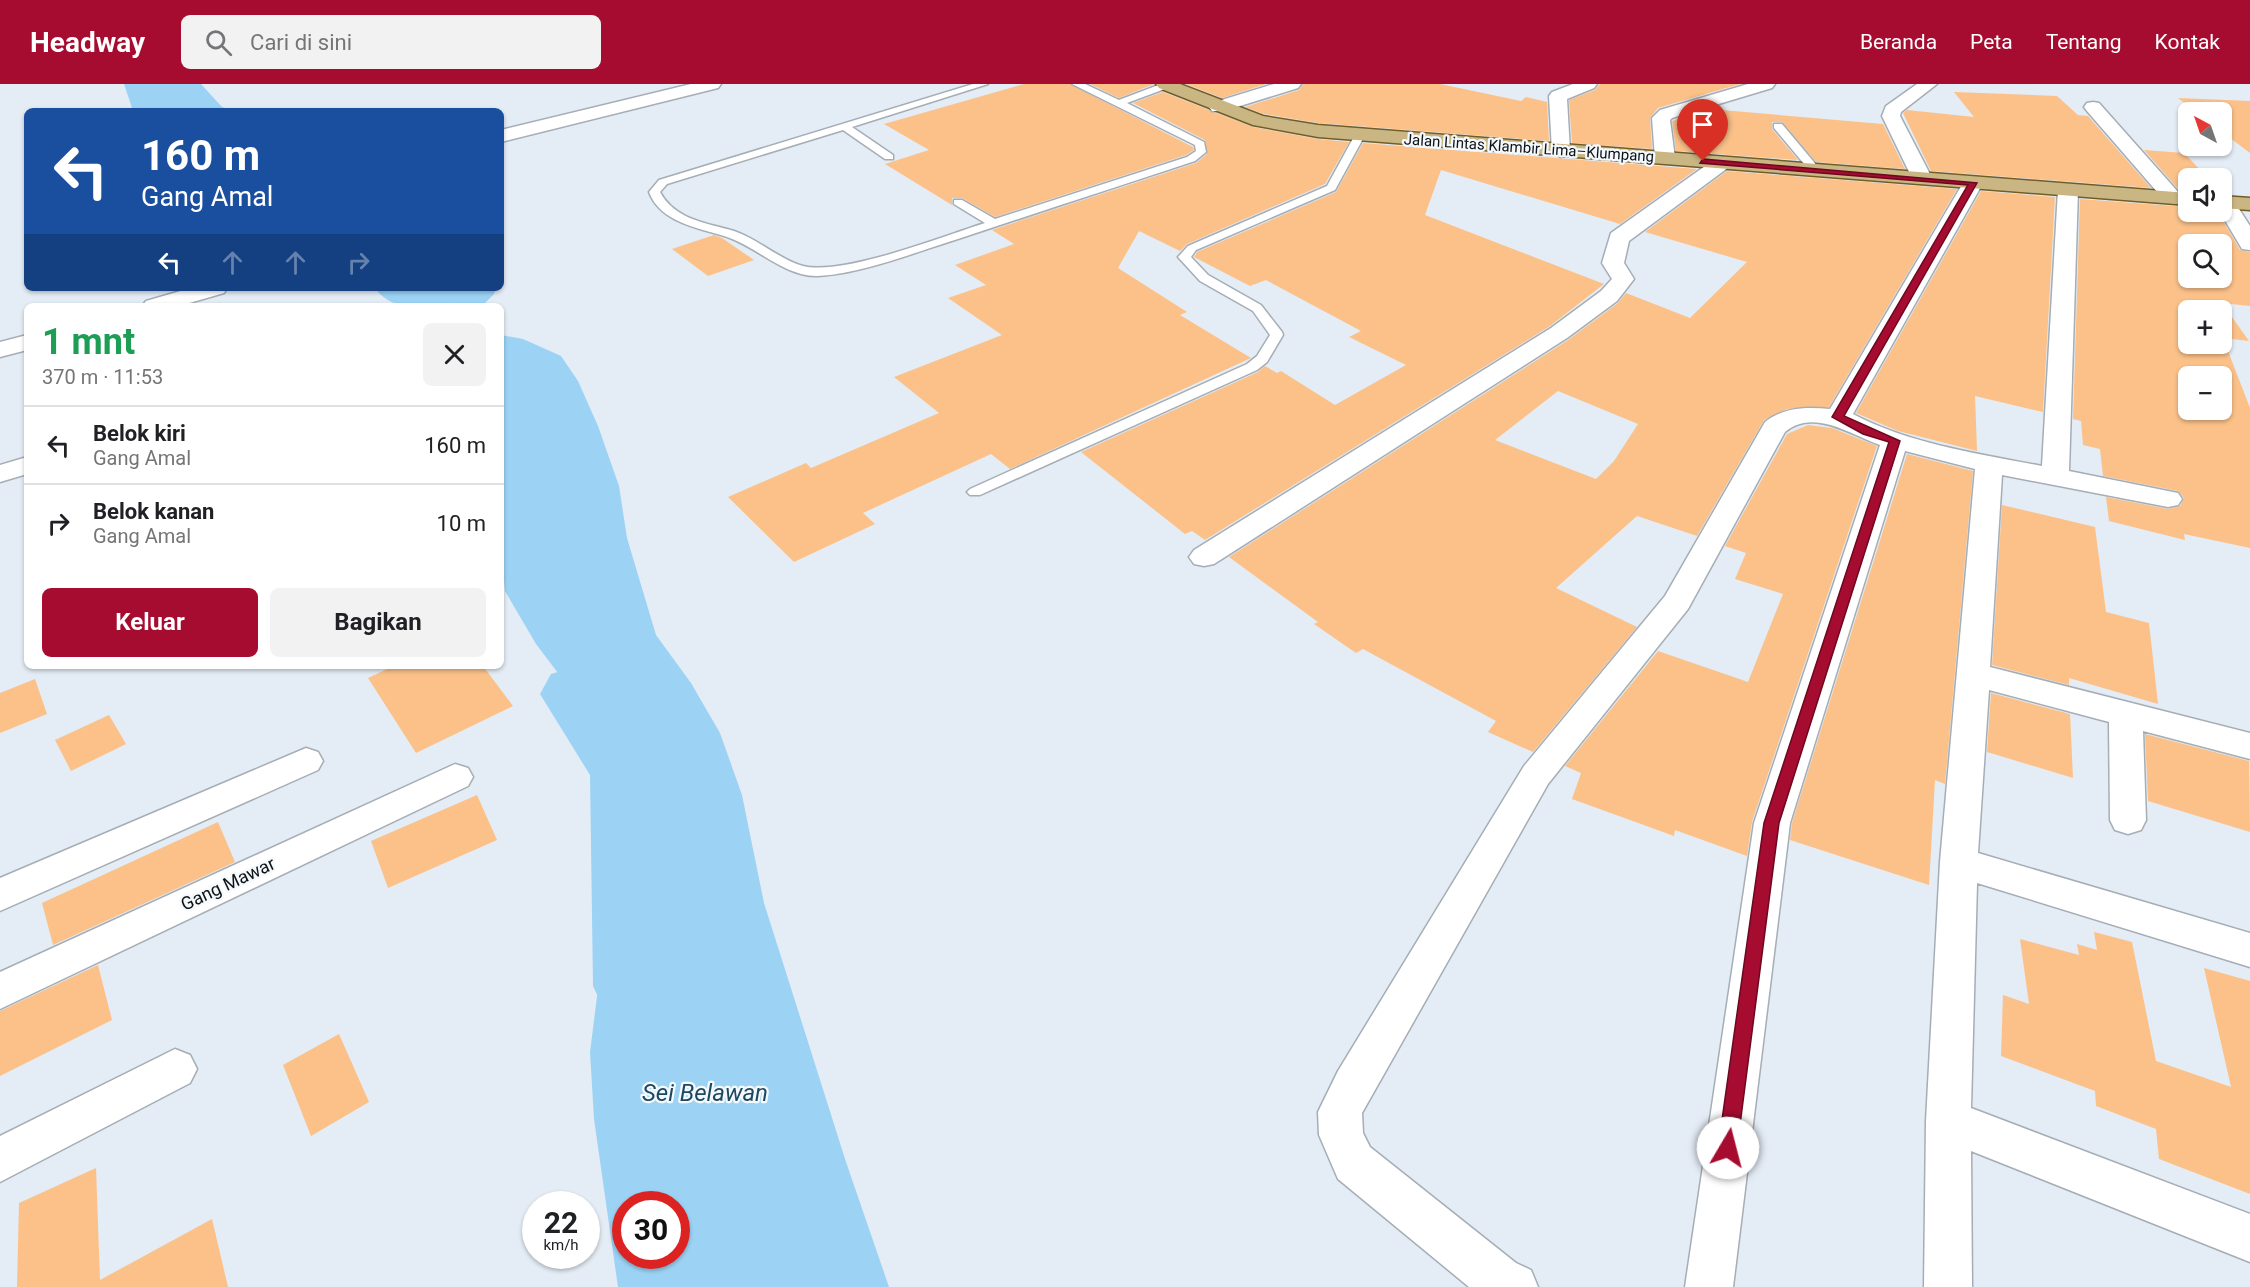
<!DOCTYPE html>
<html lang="id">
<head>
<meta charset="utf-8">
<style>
  body { margin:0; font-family:Roboto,sans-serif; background:#f2f2f2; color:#202124; height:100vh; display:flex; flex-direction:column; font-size:22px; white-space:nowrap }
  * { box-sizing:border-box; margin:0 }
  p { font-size:20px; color:#757577 }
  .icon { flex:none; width:33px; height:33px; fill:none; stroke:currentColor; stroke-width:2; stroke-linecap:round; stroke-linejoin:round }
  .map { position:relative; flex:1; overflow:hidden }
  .side { position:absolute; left:24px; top:219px; width:480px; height:366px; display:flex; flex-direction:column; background:#fff; border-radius:9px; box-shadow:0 2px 4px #0004 }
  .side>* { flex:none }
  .hud { position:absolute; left:24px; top:24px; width:480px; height:183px; border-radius:9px; box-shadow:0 2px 4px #0004; background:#1a4fa0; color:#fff; overflow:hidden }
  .needle { width:39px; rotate:320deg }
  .fabs { position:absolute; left:2178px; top:18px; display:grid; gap:12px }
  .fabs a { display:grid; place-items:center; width:54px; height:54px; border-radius:9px; background:#fff; box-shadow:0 2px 4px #0004; font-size:30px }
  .speed { position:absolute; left:522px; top:1107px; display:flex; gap:12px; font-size:30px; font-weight:700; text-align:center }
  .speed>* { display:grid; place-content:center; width:78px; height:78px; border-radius:50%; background:#fff; box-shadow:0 2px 4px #0004; line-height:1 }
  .speed small { font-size:15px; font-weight:400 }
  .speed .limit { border:9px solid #d22; background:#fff; color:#111 }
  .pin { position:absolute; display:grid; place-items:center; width:51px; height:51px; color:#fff; margin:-62px -26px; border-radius:50% 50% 50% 0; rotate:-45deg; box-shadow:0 0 6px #0007 }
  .pin .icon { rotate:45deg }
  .me { position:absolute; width:66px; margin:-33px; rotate:8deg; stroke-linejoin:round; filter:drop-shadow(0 0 4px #0008) }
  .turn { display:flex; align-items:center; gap:21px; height:126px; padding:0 18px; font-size:27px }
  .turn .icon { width:78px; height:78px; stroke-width:2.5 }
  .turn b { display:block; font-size:42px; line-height:51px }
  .lanes { display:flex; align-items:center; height:57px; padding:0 18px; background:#0003; justify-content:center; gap:30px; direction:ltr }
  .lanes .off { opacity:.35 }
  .round { display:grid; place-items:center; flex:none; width:63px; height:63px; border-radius:9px; background:#f2f2f2 }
  .summary { display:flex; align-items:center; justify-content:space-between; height:102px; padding:0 18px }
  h1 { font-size:36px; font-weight:700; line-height:45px; color:#1e9e55 }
  .primary-button { display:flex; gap:12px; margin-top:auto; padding:12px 18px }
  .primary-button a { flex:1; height:69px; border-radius:9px; background:#a60c30; color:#fff; font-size:24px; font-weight:700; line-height:69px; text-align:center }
  .primary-button a+a { background:#f2f2f2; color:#202124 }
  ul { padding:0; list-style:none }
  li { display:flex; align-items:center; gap:18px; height:78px; padding:0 18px; border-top:2px solid #e0e0e0 }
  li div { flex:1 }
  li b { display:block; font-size:22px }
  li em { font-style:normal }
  header { display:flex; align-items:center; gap:36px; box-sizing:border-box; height:84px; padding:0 30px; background:#a60c30; color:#fff }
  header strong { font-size:28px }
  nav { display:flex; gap:33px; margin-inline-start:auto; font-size:21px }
  .search { width:420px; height:54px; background:#f2f2f2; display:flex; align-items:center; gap:15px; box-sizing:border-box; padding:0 21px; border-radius:9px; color:#757577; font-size:22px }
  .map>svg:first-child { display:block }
  .water { fill:#9cd3f4; fill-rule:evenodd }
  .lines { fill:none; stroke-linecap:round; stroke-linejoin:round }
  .river { fill:#9cd3f4; fill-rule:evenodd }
  .building { fill:#fbc189; fill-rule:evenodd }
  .service-casing { stroke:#a5adb5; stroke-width:3 }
  .minor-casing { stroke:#a5adb5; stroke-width:3 }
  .primary-casing { stroke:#715d26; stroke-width:3 }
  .service { fill:#fff; fill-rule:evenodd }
  .minor { fill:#fff; fill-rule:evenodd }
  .primary { fill:#cab683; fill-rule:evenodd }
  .route { fill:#a60c30; stroke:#6c081f; stroke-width:1.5 }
  .labels { text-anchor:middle; stroke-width:4.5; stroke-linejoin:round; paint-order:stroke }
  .far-street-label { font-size:15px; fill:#0f1214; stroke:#f4f9fe }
  .street-label { font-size:18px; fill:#0f1214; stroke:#f4f9fe }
  .near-water-label { font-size:24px; font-style:italic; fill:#1e485f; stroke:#f4f9fe }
</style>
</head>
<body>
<header>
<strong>Headway</strong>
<div class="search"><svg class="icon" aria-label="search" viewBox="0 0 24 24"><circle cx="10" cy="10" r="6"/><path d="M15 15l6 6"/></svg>Cari di sini</div>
<nav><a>Beranda</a><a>Peta</a><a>Tentang</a><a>Kontak</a></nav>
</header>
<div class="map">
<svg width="2250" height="1203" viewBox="0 0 2250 1203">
  <rect width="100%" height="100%" fill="#e4ecf5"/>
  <path class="water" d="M130 0H201L222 23 232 27H156Z
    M425 204H496L494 210 482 222H439L433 208Z
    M501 251 523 255 561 272 578 297 598 342 619 402 627 454 656 551 691 599 720 649 742 711 764 819 846 1078 889 1203H618L594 1035 590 968 599 897 646 771 643 720 608 655 536 560 505 507 501 465ZM626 1120H676V1172H626Z"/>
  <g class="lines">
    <path class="river" d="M124 0H164L175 27H133Z
      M375 204H443L457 222C428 222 393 230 375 204Z
      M579 582 607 590 661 666 674 688 689 902 675 932 641 944 607 932 593 902 590 691 540 610 551 590Z"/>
  </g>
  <path class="building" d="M1024 0H1070L1193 63 1194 66 1186 71 995 133 962 114H952V121L885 80 929 66 884 40Z
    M1090 0H1154L1119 14Z
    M1186 0H1266L1222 14Z
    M1303 0H1440L1521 17 1526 13 1547 18 1549 57 1318 39 1264 30 1245 23 1299 6Z
    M1600 0H1740L1658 24 1650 34 1652 65 1572 59 1569 16 1595 6Z
    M1163 8 1253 43 1318 55 1349 58 1325 100 1187 160 1180 167 1139 147 1118 184 1187 228 1180 231 1251 274 1010 385 991 370 863 429 875 440 794 478 728 413 806 379 811 384 939 329 894 293 1002 251 948 214 986 201 955 181 1014 160 992 146 1196 79 1207 70 1205 56 1133 19Z
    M1954 8 2057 12 2078 31 2088 32 2151 104 1931 87 1903 29 1907 26 1974 33Z
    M2178 14 2250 17V69L2222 48V28H2196Z
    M1710 25 1883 40 1905 85 1816 78 1782 38H1772V45L1798 76 1676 67 1672 37Z
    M1363 59 1697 85 1620 140 1441 86 1425 131 1604 200 1550 242 1205 456 1192 447 1185 450 1081 368 1258 288 1265 282 1277 289 1281 287 1335 321 1406 281 1349 253 1361 247 1266 196 1250 202 1194 173 1197 168 1336 108Z
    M2144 66 2184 69 2208 94H2188V107L2179 106Z
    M1727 87 1957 105 1829 323 1787 325 1764 336 1697 452 1637 432 1556 504 1637 543 1533 668 1488 648 1496 637 1363 565 1356 569 1314 540 1318 538 1229 473 1568 256 1618 219 1626 209 1690 234 1747 178 1645 148ZM1558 307 1638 340 1614 377 1596 395 1495 356Z
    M1981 107 2055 113 2043 328 1975 312 1977 367 1898 347 1856 329Z
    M2080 115 2188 123V128H2218L2240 166 2250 168V222L2222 219 2249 257 2223 254 2250 324V464L2184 450 2185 456 2109 437 2106 413 2168 425 2180 422 2184 414 2178 407 2103 392 2100 365 2083 361 2081 337 2073 335ZM2188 160H2222V194H2188ZM2188 226H2222V260H2188ZM2188 292H2222V326H2188Z
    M714 151 722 154 754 176 708 192 672 165Z
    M1808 341 1832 344 1877 362 1752 738 1747 772 1675 746 1674 752 1572 715 1581 689 1565 682 1658 567 1748 598 1783 510 1735 495 1746 469 1725 462 1787 350Z
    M1907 370 1973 387 1945 700 1935 696 1929 801 1790 756 1792 739Z
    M2002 421 2095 443 2106 528 2149 539 2158 620 2069 594V601L1992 581Z
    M394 582H483L513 622 416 669 368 594Z
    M35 595 47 630 0 649V609Z
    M1991 609 2070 630 2073 694 1987 668Z
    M109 631 126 660 71 687 55 656Z
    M2145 650 2249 677 2250 748 2148 717Z
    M477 711 497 756 388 804 371 757Z
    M218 738 235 778 53 861 42 819Z
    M2094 848 2132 858 2156 977 2231 1003 2204 884 2250 897V1110L2159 1075 2156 1045 2096 1022 2095 1007 2001 972 2003 911 2029 920 2020 855 2079 871 2077 860 2097 866Z
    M98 881 112 936 0 992V927Z
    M339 950 369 1018 311 1052 283 981Z
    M96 1084 100 1196 212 1135 228 1203H17L19 1119Z"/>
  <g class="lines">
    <g class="service-casing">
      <path id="service" d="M973 0H988L852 43 893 71V75H885L843 46 667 100 660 108C675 136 707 139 734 147 758 155 782 177 803 182 843 192 943 152 985 139L954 120V116H962L995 135 1187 73 1196 67 1195 61 1072 0H1085L1119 16 1161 0H1171L1170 3 1127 19 1204 58 1206 68 1195 77C1117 103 1038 128 961 154 919 167 859 191 816 192 783 192 755 161 724 152 698 144 660 138 649 108L659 96Z
        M1774 40H1782L1818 83V87H1810L1774 44Z
        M1356 49 1365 51 1335 106 1196 166 1191 173 1208 191 1261 221 1282 248 1283 251 1267 278 1257 286 980 411H970L967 408 970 405 1247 280 1257 272 1270 251 1253 227 1200 197 1178 173 1188 162 1327 102Z"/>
    </g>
    <g class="minor-casing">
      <path id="minor" d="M691 0H721L718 4 501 58V46Z
        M1274 0H1301L1298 4 1224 27H1212L1209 23 1212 19Z
        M1573 0H1597L1594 4 1567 15 1570 67 1561 73 1552 67 1549 12 1552 8Z
        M1748 0H1775L1772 4 1672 34 1670 36 1675 74 1672 78H1658L1655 74 1652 34 1660 26Z
        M1917 0H1937L1901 28 1900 32 1932 94 1922 100 1912 94 1882 32 1886 22Z
        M2093 18 2099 19 2179 109 2182 113 2179 117H2165L2087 27 2084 23 2087 19Z
        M1722 73 1729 75 1732 79 1729 83 1629 157 1624 179 1634 195 1617 217 1567 254 1214 480 1204 482 1194 480 1189 473 1194 466 1551 244 1601 207 1612 195 1602 179 1611 149 1715 75Z
        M1973 93 1980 95 1983 99 1853 330C1910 360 1979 370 2042 382L2058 106 2061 102H2075L2078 106 2069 387 2168 407 2178 409 2182 415 2178 421 2168 423 2002 391 1990 583 2250 649V675L2143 647 2146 736 2141 746 2128 750 2115 746 2110 736 2109 638 1989 606 1978 769 2250 849V883L1977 799 1971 1024 2250 1130V1178L1971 1067 1972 1203H1924L1926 1037 1940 778 1975 385 1905 367 1790 739 1733 1203H1685L1754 739 1880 361C1851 351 1814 324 1785 348L1688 525 1548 700 1362 1029 1363 1049 1370 1063 1516 1179 1531 1186 1538 1203H1469L1338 1095 1319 1051 1318 1028 1338 987 1524 682 1665 512 1765 338C1784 323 1807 323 1830 325L1963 99 1966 95Z
        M2225 112 2232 114 2250 142V166L2242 165 2220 128 2222 113Z
        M191 204H227L224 209 179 222H142L146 217Z
        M27 251V266L0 273V258Z
        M27 373V390L0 398V381Z
        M306 664 318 668 323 677 318 686 0 827V794Z
        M455 680 468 684 473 693 468 702 0 925V888Z
        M175 965 190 971 197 985 190 999 0 1098V1052Z"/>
    </g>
    <g class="primary-casing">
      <path id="primary" d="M1156 0H1180L1263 32 1318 41 2188 109V121L1318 53 1253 41 1159 4Z
        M2222 112 2250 114V126L2222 124Z"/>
    </g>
    <use href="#service" class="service"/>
    <use href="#minor" class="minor"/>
    <use href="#primary" class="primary"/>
  </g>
  <path class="route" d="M1703 75 1977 99 1844 332 1900 357 1779 739 1737 1064 1734 1070 1728 1073 1721 1070 1718 1064 1764 739 1889 358 1863 350 1832 333 1968 101 1700 79Z"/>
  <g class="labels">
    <g class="far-street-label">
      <text transform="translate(1529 64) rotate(4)" y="5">Jalan Lintas Klambir Lima–Klumpang</text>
    </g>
    <g class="street-label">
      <text transform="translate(228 800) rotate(-25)" y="6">Gang Mawar</text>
    </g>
    <g class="near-water-label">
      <text x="705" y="1017">Sei Belawan</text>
    </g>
  </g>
</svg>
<div class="fabs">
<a><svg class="needle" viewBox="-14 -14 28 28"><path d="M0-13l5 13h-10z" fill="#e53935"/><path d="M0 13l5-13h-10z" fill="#757577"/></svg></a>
<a><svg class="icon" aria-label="sound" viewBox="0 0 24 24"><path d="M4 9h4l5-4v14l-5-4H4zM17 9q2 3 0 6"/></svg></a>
<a><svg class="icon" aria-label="search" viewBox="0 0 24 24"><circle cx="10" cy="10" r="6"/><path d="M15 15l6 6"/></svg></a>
<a>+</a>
<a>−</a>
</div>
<div class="speed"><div>22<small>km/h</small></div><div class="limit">30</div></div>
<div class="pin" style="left:1703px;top:77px;background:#d93025"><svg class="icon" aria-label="arrive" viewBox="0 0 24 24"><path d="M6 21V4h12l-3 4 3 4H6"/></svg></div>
<svg class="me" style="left:1728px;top:1064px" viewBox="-20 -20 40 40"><circle r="19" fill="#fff"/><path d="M0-13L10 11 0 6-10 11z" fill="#a60c30"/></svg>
<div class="hud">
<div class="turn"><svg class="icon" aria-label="left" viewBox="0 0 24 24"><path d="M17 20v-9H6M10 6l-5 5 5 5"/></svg><div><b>160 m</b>Gang Amal</div></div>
<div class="lanes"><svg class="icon" aria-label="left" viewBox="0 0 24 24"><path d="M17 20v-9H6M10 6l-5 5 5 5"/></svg><svg class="icon off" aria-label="ahead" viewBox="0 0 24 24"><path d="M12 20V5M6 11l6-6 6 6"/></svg><svg class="icon off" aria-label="ahead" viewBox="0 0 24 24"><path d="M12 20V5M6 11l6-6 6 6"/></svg><svg class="icon off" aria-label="right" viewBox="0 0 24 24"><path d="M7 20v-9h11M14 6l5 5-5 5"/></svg></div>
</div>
<section class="side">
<div class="summary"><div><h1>1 mnt</h1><p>370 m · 11:53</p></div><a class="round"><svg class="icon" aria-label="close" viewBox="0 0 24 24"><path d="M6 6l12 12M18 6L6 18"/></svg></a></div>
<ul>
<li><svg class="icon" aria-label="left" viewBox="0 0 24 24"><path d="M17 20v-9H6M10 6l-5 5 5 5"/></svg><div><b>Belok kiri</b><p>Gang Amal</p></div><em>160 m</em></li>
<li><svg class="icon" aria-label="right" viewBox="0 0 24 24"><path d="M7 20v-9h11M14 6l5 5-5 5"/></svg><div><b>Belok kanan</b><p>Gang Amal</p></div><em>10 m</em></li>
</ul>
<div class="primary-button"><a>Keluar</a><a>Bagikan</a></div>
</section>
</div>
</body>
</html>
